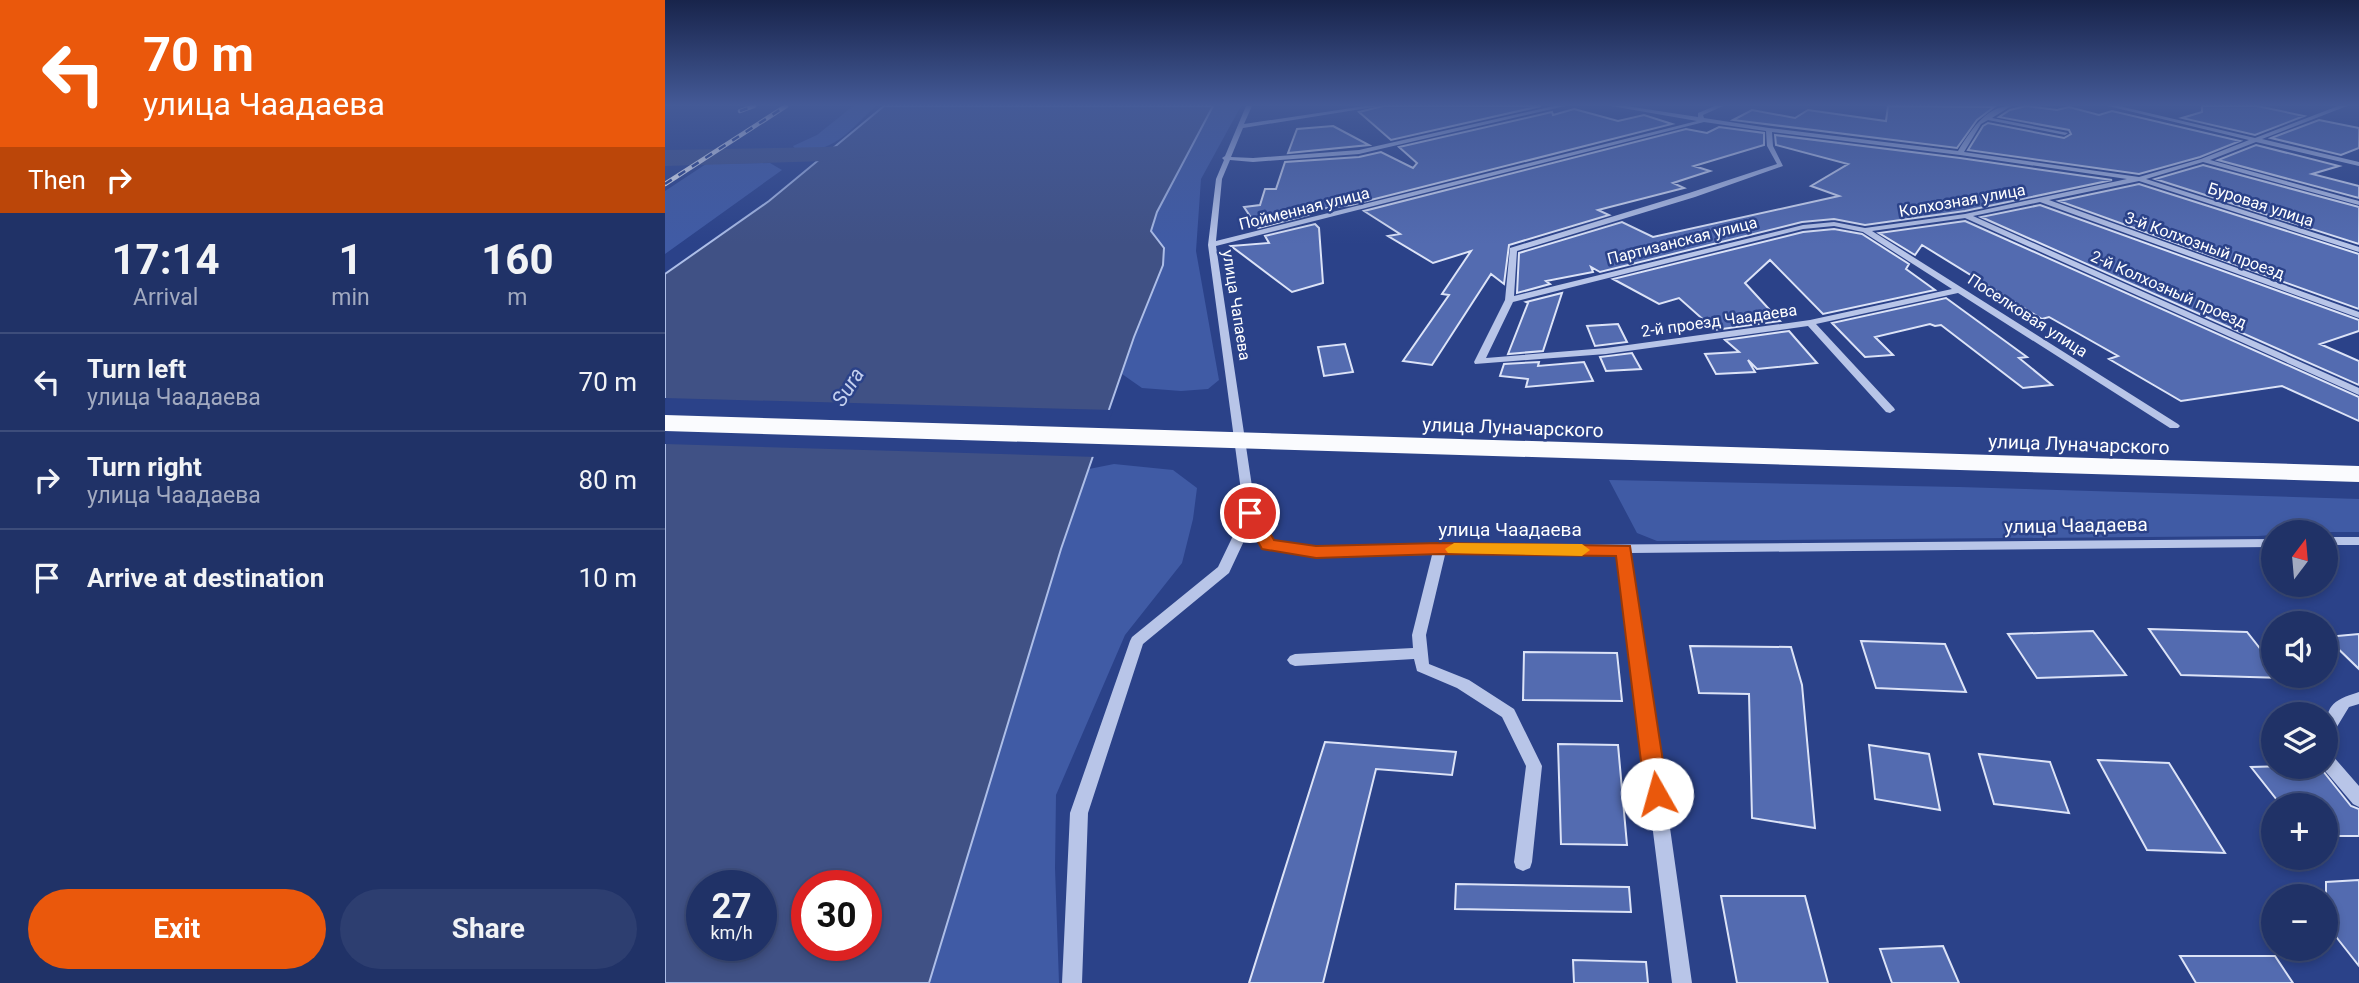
<!DOCTYPE html>
<html lang="en">
<head>
<meta charset="utf-8">
<style>
  body { margin:0; font-family:Roboto,sans-serif; background:#2d3e70; color:#f1f3f6; height:100vh; display:flex; flex-direction:column; font-size:26px; white-space:nowrap }
  * { box-sizing:border-box; margin:0 }
  p { font-size:23px; color:#a2aac0 }
  .icon { flex:none; width:38px; height:38px; fill:none; stroke:currentColor; stroke-width:2; stroke-linecap:round; stroke-linejoin:round }
  .map { position:relative; flex:1; overflow:hidden }
  .details { display:flex; flex-direction:column; background:#203267; width:665px }
  .details>* { flex:none }
  .top-card { background:#ea580c; color:#fff; overflow:hidden }
  .needle { width:46px; rotate:16deg }
  .fabs { position:absolute; left:1596px; top:520px; display:grid; gap:14px }
  .fabs a { display:grid; place-items:center; width:77px; height:77px; border-radius:50%; background:#203267; box-shadow:0 4px 10px #0003,0 0 0 2px #3d4d7b; font-size:35px }
  .speed { position:absolute; left:21px; top:870px; display:flex; gap:14px; font-size:35px; font-weight:700; text-align:center }
  .speed>* { display:grid; place-content:center; width:91px; height:91px; border-radius:50%; background:#203267; box-shadow:0 4px 10px #0003,0 0 0 2px #3d4d7b; line-height:1 }
  .speed small { font-size:18px; font-weight:400 }
  .speed .limit { border:10px solid #d22; background:#fff; color:#111 }
  .pin { position:absolute; display:grid; place-items:center; width:60px; height:60px; color:#fff; margin:-30px; border:4px solid #fff; border-radius:50%; box-shadow:0 2px 7px #0007 }
  .me { position:absolute; width:77px; margin:-38px; rotate:353deg; stroke-linejoin:round; filter:drop-shadow(0 0 5px #0008) }
  .turn { display:flex; align-items:center; gap:24px; height:147px; padding:0 28px; font-size:32px }
  .turn .icon { width:91px; height:91px; stroke-width:2.5 }
  .turn b { display:block; font-size:49px; line-height:60px }
  .then { display:flex; align-items:center; height:66px; padding:0 28px; background:#0003; gap:14px; font-size:26px }
  .eta { display:flex; justify-content:space-evenly; align-items:center; height:119px; text-align:center }
  .eta b { font-size:42px; font-weight:700; line-height:49px }
  .cta { display:flex; gap:14px; margin-top:auto; padding:14px 28px }
  .cta a { flex:1; height:80px; border-radius:42px; background:#ea580c; color:#fff; font-size:28px; font-weight:700; line-height:80px; text-align:center }
  .cta a+a { background:#2d3e70; color:#f1f3f6 }
  ul { padding:0; list-style:none }
  li { display:flex; align-items:center; gap:21px; height:98px; padding:0 28px; border-top:2px solid #3d4d7b }
  li div { flex:1 }
  li b { display:block; font-size:26px }
  li em { font-style:normal }
  main { display:flex; flex:1; min-height:0 }
  .map>svg:first-child { display:block }
  .green { fill:#405ba5 }
  .water { fill:#405185; stroke:#adbee8; stroke-width:2; fill-rule:evenodd }
  .pier { fill:#2b4289 }
  .lines { fill:none; stroke-linecap:round; stroke-linejoin:round }
  .river { fill:#405185; fill-rule:evenodd }
  .building { fill:#536bb0; stroke:#dce3f7; stroke-width:2 }
  .minor { fill:#b8c5e8; fill-rule:evenodd }
  .rail-casing { stroke:#fff; stroke-width:4.5 }
  .rail { stroke:#2b4289; stroke-width:2.5; stroke-dasharray:8; stroke-linecap:butt }
  .major-bridge { stroke:#fafbfe; stroke-width:16 }
  .route { fill:#ea580c; stroke:#983908; stroke-width:2 }
  .slow { fill:#f59e0b }
  .labels { text-anchor:middle; stroke-width:5; stroke-linejoin:round; paint-order:stroke }
  .far-street-label { font-size:16px; fill:#fff; stroke:#2b4289 }
  .street-label { font-size:19px; fill:#fff; stroke:#2b4289 }
  .water-label { font-size:21px; font-style:italic; fill:#c4d0ef; stroke:#2b4289 }
</style>
</head>
<body>
<main>
<section class="details">
<div class="top-card">
<div class="turn"><svg class="icon" aria-label="left" viewBox="0 0 24 24"><path d="M17 20v-9H6M10 6l-5 5 5 5"/></svg><div><b>70 m</b>улица Чаадаева</div></div>
<div class="then">Then<svg class="icon" aria-label="right" viewBox="0 0 24 24"><path d="M7 20v-9h11M14 6l5 5-5 5"/></svg></div>
</div>
<div class="eta">
<div><b>17:14</b><p>Arrival</p></div>
<div><b>1</b><p>min</p></div>
<div><b>160</b><p>m</p></div>
</div>
<ul>
<li><svg class="icon" aria-label="left" viewBox="0 0 24 24"><path d="M17 20v-9H6M10 6l-5 5 5 5"/></svg><div><b>Turn left</b><p>улица Чаадаева</p></div><em>70 m</em></li>
<li><svg class="icon" aria-label="right" viewBox="0 0 24 24"><path d="M7 20v-9h11M14 6l5 5-5 5"/></svg><div><b>Turn right</b><p>улица Чаадаева</p></div><em>80 m</em></li>
<li><svg class="icon" aria-label="arrive" viewBox="0 0 24 24"><path d="M6 21V4h12l-3 4 3 4H6"/></svg><div><b>Arrive at destination</b></div><em>10 m</em></li>
</ul>
<div class="cta"><a>Exit</a><a>Share</a></div>
</section>
<div class="map">
<svg width="1694" height="983" viewBox="0 0 1694 983">
  <rect width="100%" height="100%" fill="#2b4289"/>
  <path class="green" d="M188 106H211C183 131 171 153 131 150L128 146 152 135Z
    M548 106H576L536 179 531 251 554 380 543 389 516 391 477 388 457 374 499 248 485 231 492 212Z
    M105 163 117 170 0 254V191L41 164Z
    M449 464 508 470 532 488 528 519 517 563 460 635 391 795 390 868 394 983H264L396 549 424 469Z
    M944 480 1294 487 1694 499V532H1608V535L1593 536 992 541 972 533Z"/>
  <path class="water" d="M219 106H548L492 212 486 231 499 248 498 265 469 337 396 549 264 983H0V274L104 201ZM37 886H96V945H37ZM142 886H201V945H142Z"/>
  <path class="pier" d="M0 398 448 410 432 457 0 444Z"/>
  <g class="lines">
    <path class="river" d="M223 142 232 144 235 149 232 154 161 161 0 166V150L161 147Z"/>
  </g>
  <path class="building" d="M718 106H876L726 140 694 112Z
    M1223 106 1329 107 1312 120 1292 148 1068 120 1087 110 1130 118 1143 110 1221 121Z
    M1361 106 1392 110 1404 107 1434 115 1447 111 1575 141 1535 157 1474 174 1303 150 1318 126 1323 123 1399 138 1406 134 1404 130 1334 117 1345 110Z
    M1537 106H1592L1639 116 1590 135 1517 118 1537 112Z
    M909 109 953 121 979 115 1007 124 686 205 639 211 643 215 593 228 579 207 595 205 600 189H611L620 162 694 157 716 152 748 168 752 163 734 147 887 112 888 115Z
    M1654 120 1694 128V148L1676 155 1606 138Z
    M668 126 704 145 623 153 632 129Z
    M1054 127 1099 133V145L1029 166 1045 171 1008 183 1019 188 933 210 944 215 844 245 839 284 826 274 767 365 738 361 784 295 777 294 806 251 768 263 723 236 735 234 699 211 1021 129 1042 133Z
    M1110 135 1295 158 1447 180 1300 211 1200 225 1169 219 1137 222 935 272 926 267 928 272 881 281 885 284 852 293 854 253 957 222 988 237 1174 196 1146 186 1183 164 1111 145Z
    M1591 145 1674 166 1647 174 1694 186V198L1553 160Z
    M1538 165 1694 207V244L1490 179Z
    M1474 184 1694 254V309L1394 201Z
    M1375 205 1694 320V331L1655 344 1694 361V385L1316 217Z
    M1300 221 1694 397V421L1617 386 1516 401 1444 359 1453 356 1384 317 1377 319 1257 245 1250 255 1214 233Z
    M650 224 654 228 658 283 627 292 566 246 604 243 600 236Z
    M1169 229 1197 234 1244 264 1241 269 1270 290 1158 314 1105 260 1080 283 1115 321 1050 330 1014 298 994 304 948 279 1138 232Z
    M897 293 878 351 843 354 863 303 861 302Z
    M1281 298 1362 357 1354 358 1387 385 1358 388 1276 325 1270 326 1265 324 1210 337 1228 355 1200 357 1167 323Z
    M953 324 962 342 930 346 922 326Z
    M1124 331 1152 363 1092 369 1083 360 1090 372 1051 374 1040 354 1074 352 1060 340Z
    M680 344 688 372 659 376 653 347Z
    M967 353 976 369 941 371 935 357Z
    M874 362 873 366 919 362 928 381 861 387 863 379 835 376 839 364Z
    M1484 629 1582 632 1608 665V676L1619 678 1516 675Z
    M1428 631 1461 675 1372 678 1343 634Z
    M1694 634V669L1661 637Z
    M1196 641 1280 644 1301 692 1211 688Z
    M1025 646 1126 647 1137 685 1150 828 1087 818 1084 694 1034 693Z
    M859 652 952 653 957 701 858 700Z
    M660 742 791 752 787 775 711 769 658 983H584Z
    M893 744 953 745 962 845 896 844Z
    M1204 745 1264 754 1275 810 1210 799Z
    M1314 754 1385 762 1404 813 1329 804Z
    M1433 760 1504 763 1560 853 1482 850Z
    M1626 766H1654L1686 806 1694 809V836H1661V805H1616L1586 767Z
    M1694 880V966L1661 924V882Z
    M791 884 964 887 966 912 790 909Z
    M1056 896H1140L1163 983H1072Z
    M1278 946 1294 983H1227L1215 949Z
    M1515 956H1610L1628 983H1531Z
    M908 960 981 962 983 983H909Z"/>
  <g class="lines">
    <path class="minor" d="M581 106H587L579 124 700 106H715L578 128 566 157 588 158 694 150 889 106H900L694 154 588 162 565 160 557 179 551 241 1032 121 946 106H961L1033 117V113L1050 106H1058L1038 115 1039 118 1104 128 1293 151C1305 132 1320 106 1346 106L1327 118 1403 133 1400 135 1323 120 1316 124 1299 152 1474 177 1536 159 1584 140 1443 106H1454L1590 138 1673 106H1682L1597 139 1694 162V166L1591 142 1545 160 1694 201V205L1538 162 1481 179 1694 247V252L1474 181 1384 200 1694 312V318L1375 202 1308 216 1694 388V395L1300 218 1207 231 1513 424 1515 426 1513 428H1505L1293 293 1151 324 1229 408 1230 410 1225 413 1221 412 1143 326 941 354 810 364 809 362 840 300 845 248 1024 193 1112 164 1102 146 1101 131 1039 122 551 246 591 513 608 541 651 548 770 547 775 545 780 546 1608 539V547L966 553 1027 983H1007L953 553 780 555 761 635 764 664 804 680 849 709 851 713 877 766 867 862 865 868 858 871 851 868 849 862 861 766 837 717 792 688 752 671 749 659 630 666 625 664 622 660 625 656 630 654 748 648 747 635 767 555 651 556 603 549 598 548 586 526 564 573 478 644 423 813 417 983H397L405 813 465 641 467 637 553 567 579 513 543 245 551 179 559 160 557 158 560 156ZM1107 132 1295 155 1462 179 1300 214 1200 228 1169 222 1138 225 849 296 852 251 1030 197 1118 166 1108 146ZM1169 226 1198 232 1287 289 1145 320 941 348 821 358 848 302 1138 229Z
      M1661 537H1694V545H1661Z
      M1694 692V704L1684 707 1667 735 1661 736C1661 706 1665 701 1694 692Z
      M1661 753 1667 755 1694 786V807L1688 804 1656 766H1661Z"/>
    <g class="rail-casing">
      <path id="rail" d="M75 111 89 106
        M0 184 121 106"/>
    </g>
    <use href="#rail" class="rail"/>
    <path class="major-bridge" d="M0 423 1694 474"/>
  </g>
  <linearGradient id="sky" x2="0" y2="1"><stop stop-color="#18244b"/><stop offset="0.43" stop-color="#445a97"/><stop offset="1" stop-color="#445a97" stop-opacity="0"/></linearGradient>
  <rect width="1694" height="244" fill="url(#sky)"/>
  <path class="route" d="M585 508 591 509 609 540 651 546 775 543 965 546 1003 794 1000 801 992 803 984 801 980 794 951 556 775 554 651 558 597 549 577 513Z"/>
  <path class="slow" d="M789 543 917 544 925 550 917 556 783 553 780 549Z"/>
  <g class="labels">
    <g class="far-street-label">
      <text transform="translate(1297 200) rotate(-10)" y="6">Колхозная улица</text>
      <text transform="translate(1596 204) rotate(18)" y="6">Буровая улица</text>
      <text transform="translate(639 208) rotate(-14)" y="6">Пойменная улица</text>
      <text transform="translate(1017 240) rotate(-14)" y="6">Партизанская улица</text>
      <text transform="translate(1540 245) rotate(20)" y="6">3-й Колхозный проезд</text>
      <text transform="translate(1504 289) rotate(24)" y="6">2-й Колхозный проезд</text>
      <text transform="translate(572 305) rotate(81)" y="6">улица Чапаева</text>
      <text transform="translate(1363 315) rotate(33)" y="6">Поселковая улица</text>
      <text transform="translate(1054 320) rotate(-8)" y="6">2-й проезд Чаадаева</text>
    </g>
    <g class="street-label">
      <text transform="translate(848 427) rotate(2)" y="7">улица Луначарского</text>
      <text transform="translate(1414 444) rotate(2)" y="7">улица Луначарского</text>
      <text transform="translate(1411 525) rotate(-1)" y="7">улица Чаадаева</text>
      <text x="845" y="536">улица Чаадаева</text>
    </g>
    <g class="water-label">
      <text transform="translate(183 387) rotate(-58)" y="7">Sura</text>
    </g>
  </g>
</svg>
<div class="fabs">
<a><svg class="needle" viewBox="-14 -14 28 28"><path d="M0-13l5 13h-10z" fill="#e53935"/><path d="M0 13l5-13h-10z" fill="#a2aac0"/></svg></a>
<a><svg class="icon" aria-label="sound" viewBox="0 0 24 24"><path d="M4 9h4l5-4v14l-5-4H4zM17 9q2 3 0 6"/></svg></a>
<a><svg class="icon" aria-label="layers" viewBox="0 0 24 24"><path d="M12 4l9 5-9 5-9-5zM3 14l9 5 9-5"/></svg></a>
<a>+</a>
<a>−</a>
</div>
<div class="speed"><div>27<small>km/h</small></div><div class="limit">30</div></div>
<div class="pin" style="left:585px;top:513px;background:#d93025"><svg class="icon" aria-label="arrive" viewBox="0 0 24 24"><path d="M6 21V4h12l-3 4 3 4H6"/></svg></div>
<svg class="me" style="left:992px;top:794px" viewBox="-20 -20 40 40"><circle r="19" fill="#fff"/><path d="M0-13L10 11 0 6-10 11z" fill="#ea580c"/></svg>
</div>
</main>
</body>
</html>
